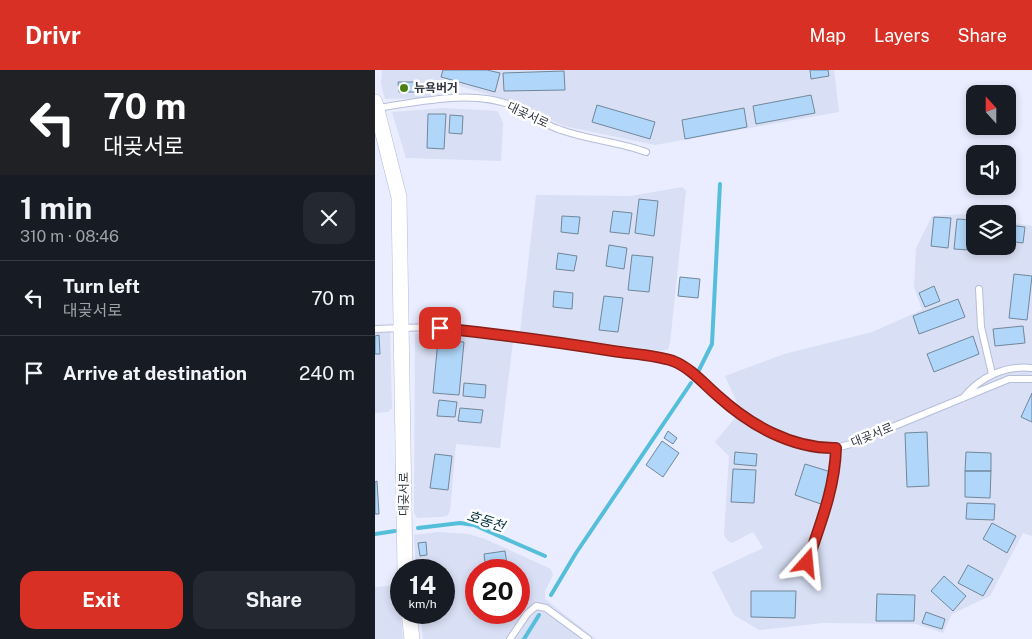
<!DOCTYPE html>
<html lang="en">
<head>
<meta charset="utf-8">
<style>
  body { margin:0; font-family:"Public Sans","Noto Sans KR",sans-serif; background:#242831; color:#f1f3f6; height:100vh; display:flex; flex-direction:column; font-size:19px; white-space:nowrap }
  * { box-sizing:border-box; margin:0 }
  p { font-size:16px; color:#9ea1a6 }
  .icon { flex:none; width:28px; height:28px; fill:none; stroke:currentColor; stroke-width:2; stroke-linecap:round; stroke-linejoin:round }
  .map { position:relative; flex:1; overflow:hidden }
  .details { display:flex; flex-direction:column; background:#171b24; width:375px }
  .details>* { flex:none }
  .top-card { background:#202124; color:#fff; overflow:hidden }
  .needle { width:32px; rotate:339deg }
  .buttons { position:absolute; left:591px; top:15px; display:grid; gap:10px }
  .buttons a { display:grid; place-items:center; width:50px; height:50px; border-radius:10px; background:#171b24; box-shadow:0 2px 8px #0003; font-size:25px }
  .speed { position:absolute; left:15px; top:489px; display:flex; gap:10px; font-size:25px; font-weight:700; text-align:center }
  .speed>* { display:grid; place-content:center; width:65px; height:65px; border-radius:50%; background:#171b24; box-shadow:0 2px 8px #0003; line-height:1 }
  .speed small { font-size:12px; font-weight:400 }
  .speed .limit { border:8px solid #d22; background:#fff; color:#111 }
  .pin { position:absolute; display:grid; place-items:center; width:42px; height:42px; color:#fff; margin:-21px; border-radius:10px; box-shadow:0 2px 8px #0006 }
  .me { position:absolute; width:55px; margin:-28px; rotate:18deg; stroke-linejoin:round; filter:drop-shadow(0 0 4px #0008) }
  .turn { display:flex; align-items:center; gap:18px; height:105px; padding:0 20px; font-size:22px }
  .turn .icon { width:65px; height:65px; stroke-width:2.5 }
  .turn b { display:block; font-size:35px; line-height:42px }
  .round { display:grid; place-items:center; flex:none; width:52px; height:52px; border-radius:15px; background:#242831 }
  .summary { display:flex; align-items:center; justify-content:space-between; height:85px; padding:0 20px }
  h1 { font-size:30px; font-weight:700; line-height:38px }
  .primary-button { display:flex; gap:10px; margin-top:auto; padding:10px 20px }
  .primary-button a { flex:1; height:58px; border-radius:15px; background:#d93025; color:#fff; font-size:20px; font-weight:700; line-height:58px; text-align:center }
  .primary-button a+a { background:#242831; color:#f1f3f6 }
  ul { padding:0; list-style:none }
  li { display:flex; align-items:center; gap:15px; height:75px; padding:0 20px; border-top:1px solid #363941 }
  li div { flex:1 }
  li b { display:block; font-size:19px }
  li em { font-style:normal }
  header { display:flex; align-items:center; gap:30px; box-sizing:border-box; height:70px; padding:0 25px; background:#d93025; color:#fff }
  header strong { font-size:24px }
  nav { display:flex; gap:28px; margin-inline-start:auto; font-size:18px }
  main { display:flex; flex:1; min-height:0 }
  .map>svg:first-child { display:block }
  .built { fill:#d9dff4; fill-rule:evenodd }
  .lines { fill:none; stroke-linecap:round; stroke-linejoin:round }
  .stream { stroke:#55bfdb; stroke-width:4 }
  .building { fill:#b0d6f9; stroke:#71879b }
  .service-casing { stroke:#b6bdd9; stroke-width:8 }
  .tertiary-casing { stroke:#b6bdd9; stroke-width:16 }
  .service { stroke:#fff; stroke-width:6 }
  .tertiary { stroke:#fff; stroke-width:15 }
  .route-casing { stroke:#8d1f18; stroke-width:12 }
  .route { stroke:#d93025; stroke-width:9 }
  .poi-dot { fill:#4c8015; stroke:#fff; stroke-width:2 }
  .labels { text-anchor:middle; stroke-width:5; stroke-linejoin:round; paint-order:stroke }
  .poi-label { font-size:12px; font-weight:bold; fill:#333641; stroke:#fff; text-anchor:start }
  .street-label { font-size:12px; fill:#333641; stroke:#fff }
  .water-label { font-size:14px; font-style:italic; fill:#00323e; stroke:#fff }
</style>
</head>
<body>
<header>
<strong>Drivr</strong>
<nav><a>Map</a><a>Layers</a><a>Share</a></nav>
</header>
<main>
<section class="details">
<div class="top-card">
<div class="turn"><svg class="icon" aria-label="left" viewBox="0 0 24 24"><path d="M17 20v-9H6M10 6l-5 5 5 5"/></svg><div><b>70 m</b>대곶서로</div></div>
</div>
<div class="summary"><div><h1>1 min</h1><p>310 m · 08:46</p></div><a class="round"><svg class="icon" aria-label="close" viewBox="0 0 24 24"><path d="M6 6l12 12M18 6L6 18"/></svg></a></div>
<ul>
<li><svg class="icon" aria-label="left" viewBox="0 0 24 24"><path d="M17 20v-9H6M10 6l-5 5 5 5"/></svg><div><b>Turn left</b><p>대곶서로</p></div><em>70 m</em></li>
<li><svg class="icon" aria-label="arrive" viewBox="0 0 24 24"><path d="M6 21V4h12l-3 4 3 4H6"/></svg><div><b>Arrive at destination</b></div><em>240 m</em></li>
</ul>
<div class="primary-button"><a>Exit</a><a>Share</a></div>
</section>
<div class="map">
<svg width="657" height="569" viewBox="0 0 657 569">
  <rect width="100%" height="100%" fill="#e9edff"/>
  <path class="built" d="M7 0H459L464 42 280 75 189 56 126 28 67 11 60 23 53 28 10 29 6 14Z
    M69 38 123 41 128 53 126 91 31 88 17 42Z
    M307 117 311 121 295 273 293 279 287 281 145 262 161 125 256 126Z
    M586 144 600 146V176H632L633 152 657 156V466L648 463 615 526 577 544 568 563 541 554 448 553 384 560 359 545 337 502 388 478 378 462 357 473 352 470 349 465 354 386 340 372 359 349 363 335 350 306 409 284 497 262 547 240 539 217 541 178 557 146Z
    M15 262 17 338 13 342 0 343V263Z
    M40 263 138 271 125 378 81 374 75 441 72 446 64 447 42 448 39 443Z
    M63 462 94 464 110 469 176 499 178 505 170 521V529L221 569H48L45 543 69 542V500H41L39 465ZM101 500H144V542H101Z
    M14 516 23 517 28 569H0V517Z"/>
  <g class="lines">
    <path class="stream" d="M324 300 337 274 345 114
      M43 458 85 453 99 455 170 486
      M0 464 20 461
      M176 525 201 483 316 313
      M149 569 164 545"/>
  </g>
  <path class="building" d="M68 0H112L125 3 120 22 66 7Z
    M435 0H453L454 6 436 9Z
    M189 1 190 20 129 21 128 3Z
    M23 12H41L42 22H24Z
    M436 25 440 43 381 54 378 36Z
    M222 35 280 52 275 69 217 52Z
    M369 38 372 57 310 69 307 50Z
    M53 44H71L69 79 52 78Z
    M75 45 88 46 87 64 74 63Z
    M264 129 283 131 279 166 260 163Z
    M238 141 257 143 254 164 235 162Z
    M187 146 205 147 203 164 186 162Z
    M559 147 576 148 573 178 556 176Z
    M582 149 598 150 595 180 579 179Z
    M632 155 650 157 648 173 632 171Z
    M234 175 252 178 249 199 231 196Z
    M183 183 202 186 199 201 181 199Z
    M257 185 278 187 274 222 253 220Z
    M639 204 657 206 652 250 634 248Z
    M305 207 325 209 323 228 303 226Z
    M559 216 565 231 550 237 544 223Z
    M179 221 198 223 197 239 178 237Z
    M229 226 248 228 243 262 224 260Z
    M583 229 590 247 544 264 538 246Z
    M648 256 650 273 620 276 618 259Z
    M4 265 5 284H0V266Z
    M598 266 604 284 559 302 552 284Z
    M63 270 89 272 84 325 58 323Z
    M89 313 111 315 110 328 88 326Z
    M657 323V352L646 347Z
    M64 330 82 332 80 347 62 346Z
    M85 338 108 340 106 353 83 351Z
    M293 361 302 368 298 374 289 368Z
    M552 362 554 416 532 417 530 363Z
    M287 371 304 383 288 407 271 395Z
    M360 382 382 384 381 396 359 394Z
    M591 382 616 383V401H590Z
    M60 384 77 386 73 420 55 418Z
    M430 394 456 402 446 434 420 425Z
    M358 399 381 400 379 433 356 432Z
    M590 401H616L615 428 590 427Z
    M2 411 4 444H0V412Z
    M592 433 620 434 619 450 591 449Z
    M617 453 641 466 632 483 608 469Z
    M51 472 52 485 45 486 43 473Z
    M130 481 133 500H111L109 484Z
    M593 495 618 509 608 526 583 513Z
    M569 506 591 526 578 541 556 521Z
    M376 521H421L420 548 376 547Z
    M502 524 540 525 539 551H501Z
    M117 542H138L139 549 118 551Z
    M551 542 570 549 567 559 547 553Z"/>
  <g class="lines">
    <g class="service-casing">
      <path id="service" d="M2 38C44 32 98 19 138 36 155 43 169 55 186 60 214 70 244 72 271 82
        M604 219 606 257 617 304
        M0 259 54 257 224 279 297 291 321 306 369 348 390 360 422 373 445 378H461L476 374 634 309H657
        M588 328C605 307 630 295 657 298
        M433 493C445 455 460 418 461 378
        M135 569 152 544 161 536 171 538 213 569"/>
    </g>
    <g class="tertiary-casing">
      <path id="tertiary" d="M0 32 24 127 30 500
        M34 542 37 569"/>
    </g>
    <use href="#service" class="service"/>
    <use href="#tertiary" class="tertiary"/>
  </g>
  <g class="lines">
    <g class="route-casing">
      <path id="route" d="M65 258C123 264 181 272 238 281 257 284 280 285 298 291 316 298 329 314 343 326 375 355 417 379 461 378 460 418 445 455 432 493"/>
    </g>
    <use href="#route" class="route"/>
  </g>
  <circle class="poi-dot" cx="29" cy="18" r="5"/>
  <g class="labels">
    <g class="poi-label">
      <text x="39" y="22">뉴욕버거</text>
    </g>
    <g class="street-label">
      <text transform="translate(153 45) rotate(25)" y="4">대곶서로</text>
      <text transform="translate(497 365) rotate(-22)" y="4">대곶서로</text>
      <text transform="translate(29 424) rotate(-90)" y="4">대곶서로</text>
    </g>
    <g class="water-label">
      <text transform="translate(111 451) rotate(18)" y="5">호동천</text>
    </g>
  </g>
</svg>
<div class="buttons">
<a><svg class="needle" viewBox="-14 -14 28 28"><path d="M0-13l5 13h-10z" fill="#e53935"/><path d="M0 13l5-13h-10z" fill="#9ea1a6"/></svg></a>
<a><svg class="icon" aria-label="sound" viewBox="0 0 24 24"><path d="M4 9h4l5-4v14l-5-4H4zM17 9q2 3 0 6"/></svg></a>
<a><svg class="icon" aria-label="layers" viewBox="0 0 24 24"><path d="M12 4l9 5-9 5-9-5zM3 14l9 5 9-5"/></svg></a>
</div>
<div class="speed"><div>14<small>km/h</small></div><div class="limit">20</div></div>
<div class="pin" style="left:65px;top:258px;background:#d93025"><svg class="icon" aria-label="arrive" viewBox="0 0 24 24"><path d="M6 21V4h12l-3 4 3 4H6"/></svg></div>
<svg class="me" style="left:432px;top:493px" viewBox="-20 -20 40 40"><path d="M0-17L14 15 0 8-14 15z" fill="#d93025" stroke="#fff" stroke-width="4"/></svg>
</div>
</main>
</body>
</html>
